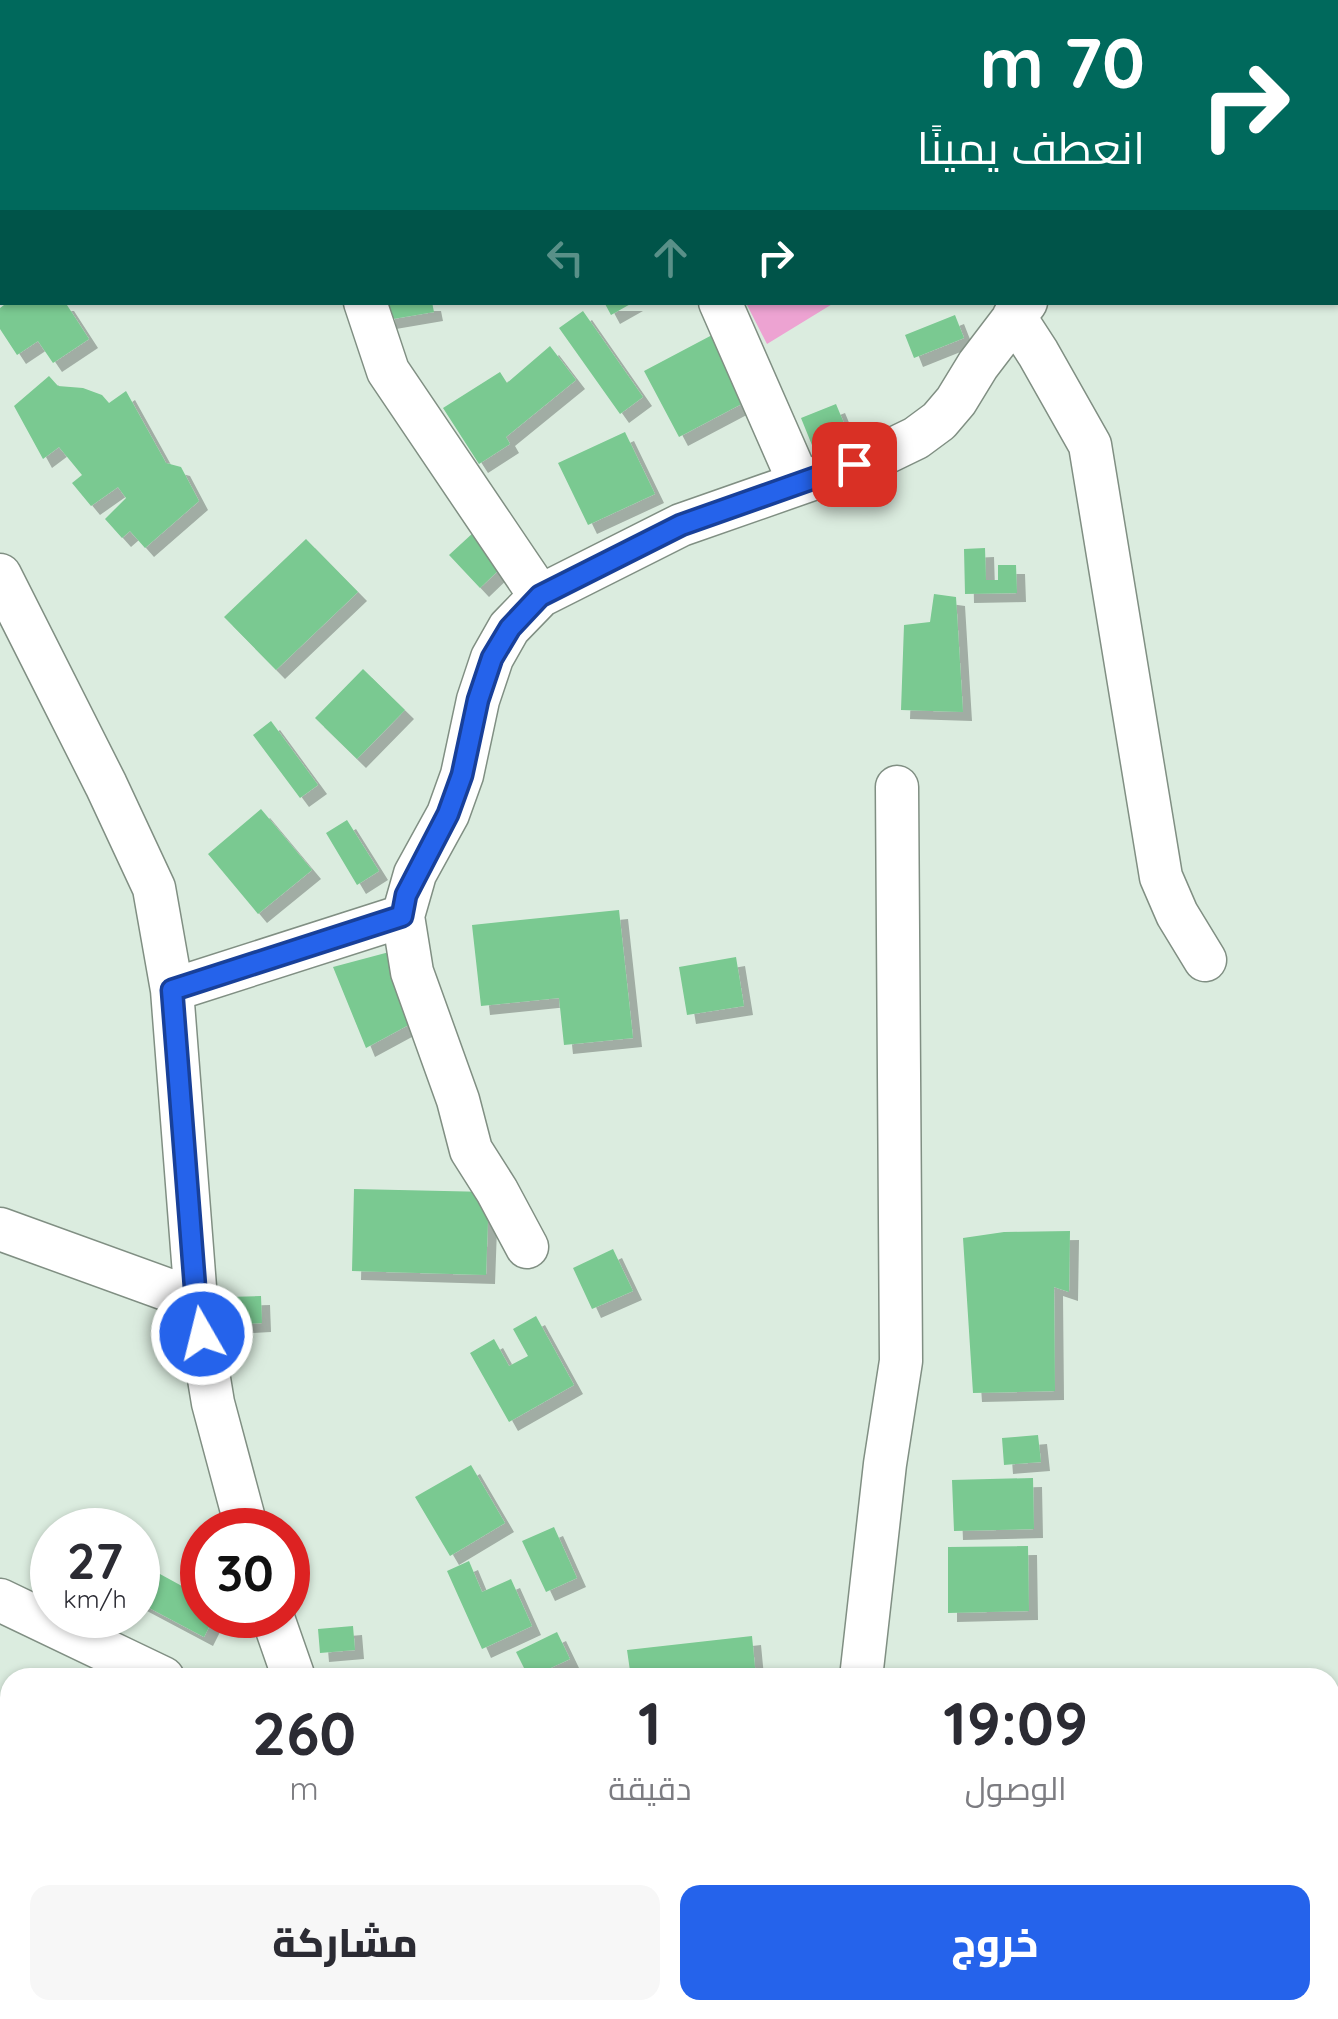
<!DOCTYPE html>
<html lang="ar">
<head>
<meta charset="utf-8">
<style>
  body { margin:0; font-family:Quicksand,Cairo,sans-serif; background:#f7f7f7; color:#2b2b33; direction:rtl; height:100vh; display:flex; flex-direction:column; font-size:38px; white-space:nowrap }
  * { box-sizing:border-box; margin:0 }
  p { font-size:32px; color:#7c7c81 }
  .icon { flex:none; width:55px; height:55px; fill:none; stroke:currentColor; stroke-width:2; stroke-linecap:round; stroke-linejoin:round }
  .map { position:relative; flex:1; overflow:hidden; direction:ltr }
  .side { position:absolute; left:0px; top:1668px; width:1340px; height:352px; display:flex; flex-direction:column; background:#fff; border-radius:30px 30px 0 0; box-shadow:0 2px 8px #0004; direction:rtl }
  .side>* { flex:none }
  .hud { position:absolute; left:0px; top:0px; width:1340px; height:305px; box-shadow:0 2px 8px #0004; direction:rtl; background:#00695c; color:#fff; overflow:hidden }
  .speed { position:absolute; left:30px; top:1508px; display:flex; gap:20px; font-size:50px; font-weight:700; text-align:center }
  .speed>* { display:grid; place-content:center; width:130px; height:130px; border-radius:50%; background:#fff; box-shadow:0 2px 8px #0004; line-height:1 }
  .speed small { font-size:25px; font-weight:400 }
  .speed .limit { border:15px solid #d22; background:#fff; color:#111 }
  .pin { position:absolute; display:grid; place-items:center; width:85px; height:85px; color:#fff; margin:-42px; border-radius:20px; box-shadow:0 5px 15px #0006 }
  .me { position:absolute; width:110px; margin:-55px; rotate:352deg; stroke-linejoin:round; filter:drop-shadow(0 0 8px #0008) }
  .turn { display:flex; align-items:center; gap:35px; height:210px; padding:0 30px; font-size:45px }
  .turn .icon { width:130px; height:130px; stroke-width:2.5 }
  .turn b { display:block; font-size:70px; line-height:85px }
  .lanes { display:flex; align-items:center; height:95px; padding:0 30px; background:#0003; justify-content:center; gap:50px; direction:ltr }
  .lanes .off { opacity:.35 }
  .eta { display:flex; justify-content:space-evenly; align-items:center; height:170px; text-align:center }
  .eta b { font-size:60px; font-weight:800; line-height:70px }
  .cta { display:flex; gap:20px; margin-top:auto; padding:20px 30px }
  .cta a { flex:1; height:115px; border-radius:20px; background:#2563eb; color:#fff; font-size:40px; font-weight:800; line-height:115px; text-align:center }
  .cta a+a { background:#f7f7f7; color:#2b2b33 }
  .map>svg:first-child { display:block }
  .green { fill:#eda3d2 }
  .building { fill:#7ac991; filter:url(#shadow) }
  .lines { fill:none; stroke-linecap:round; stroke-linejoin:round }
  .minor-casing { stroke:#808f83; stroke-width:45 }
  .minor { stroke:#fff; stroke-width:42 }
  .route-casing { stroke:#184099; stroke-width:25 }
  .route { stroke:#2563eb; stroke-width:18 }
</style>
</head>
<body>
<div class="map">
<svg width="1338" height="2019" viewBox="0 0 1338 2019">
  <defs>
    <filter id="shadow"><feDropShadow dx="9" dy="9" stdDeviation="0" flood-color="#0004"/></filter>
  </defs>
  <rect width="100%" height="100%" fill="#dbecdf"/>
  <path class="green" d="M683 0H1309L1312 2H684Z
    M746 303H834L767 344Z"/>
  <path class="building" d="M8 302H65L89 339 53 363 38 341 17 355 0 329V308Z
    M385 302H432L434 312 387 320Z
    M604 302H634L611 315Z
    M583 311 643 397 620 414 559 328Z
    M955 315 964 338 914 358 905 335Z
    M714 334 749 400 679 437 644 371Z
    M550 346 576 380 506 437 510 444 479 464 443 408 500 372 507 383Z
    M49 376 58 386 83 388 102 395 109 403 126 391 166 463 181 467 199 501 145 548 130 531 122 538 105 519 126 498 118 487 91 506 72 483 82 475 59 447 43 459 14 406Z
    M836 404 851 440 816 455 801 418Z
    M625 432 655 494 588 525 558 463Z
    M474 532 504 565 480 588 449 555Z
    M306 539 358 592 276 670 224 617Z
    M985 548 986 580H998V565H1016L1017 593 965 594 964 549Z
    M934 594 956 597 963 712 901 710 904 625 930 622Z
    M363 669 405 710 357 759 315 718Z
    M271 721 318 785 300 798 253 735Z
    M261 809 312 870 258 914 208 854Z
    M347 820 379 871 357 885 326 833Z
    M619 910 633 1038 564 1045 559 998 481 1006 472 925Z
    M393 951 414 1022 366 1048 333 967Z
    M736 957 744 1006 687 1015 679 967Z
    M354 1189 489 1192 486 1275 352 1271Z
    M1070 1231 1069 1292 1054 1287 1055 1391 973 1393 963 1238 1004 1232Z
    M613 1249 633 1291 592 1309 573 1268Z
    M261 1296 262 1323 228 1325 227 1297Z
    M536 1316 574 1385 509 1422 470 1353 494 1339 509 1366 528 1356 513 1329Z
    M1038 1435 1041 1462 1004 1465 1002 1438Z
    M471 1465 505 1523 450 1556 415 1497Z
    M1033 1478 1034 1529 954 1531 952 1480Z
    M554 1527 577 1578 546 1592 522 1541Z
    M1028 1546 1029 1611 948 1613V1547Z
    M469 1561 482 1592 511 1579 532 1626 482 1649 447 1571Z
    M138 1562 202 1597V1615H215L204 1637 138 1602Z
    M353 1626 355 1650 320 1653 318 1629Z
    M557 1632 570 1659 529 1678 516 1652Z
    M752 1636 756 1678H631L627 1650Z
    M1002 1668 1093 1670V1678H1002Z
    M0 1757 10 1763V1828L0 1846Z
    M147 2010H178L184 2019H170Z
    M266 2010H293L305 2019H259Z
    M397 2010H411L422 2019H389Z
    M455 2010H538L550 2019H467Z
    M706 2010H772L766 2019H700Z
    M951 2010H1000L998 2019H985Z
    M1022 2010H1068L1063 2019H1018Z
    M1087 2010H1194L1191 2019H1084Z"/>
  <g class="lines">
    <g class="minor-casing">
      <path id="minor" d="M663 0V2
        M1044 0 1045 2
        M1338 225V226
        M365 302 388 371 540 596
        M720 302 799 482
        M1014 316 1038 353 1090 445 1161 877 1177 914 1205 960
        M0 575 106 785 154 888 172 990 196 1300 213 1403 247 1530
        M172 990 403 916
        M0 1229 196 1300
        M527 1247 497 1191 471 1150 458 1100 412 972 403 916 415 874 448 814 462 775 478 700 492 658 509 628 540 596 681 525 881 455 916 438 939 421 956 401 978 365 1026 302
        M0 1600 163 1678
        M272 1615 294 1678
        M861 1678 885 1464 901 1361 897 787
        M221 2019 225 2010"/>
    </g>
    <use href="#minor" class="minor"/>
  </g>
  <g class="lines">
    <g class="route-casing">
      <path id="route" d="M202 1334 196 1300 172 990 402 916 406 895 448 814 462 775 478 700 492 658 510 628 540 596 681 525 854 464"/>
    </g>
    <use href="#route" class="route"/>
  </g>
</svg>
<div class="speed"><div>27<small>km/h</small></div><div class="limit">30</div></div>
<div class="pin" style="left:854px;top:464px;background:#d93025"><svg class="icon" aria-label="arrive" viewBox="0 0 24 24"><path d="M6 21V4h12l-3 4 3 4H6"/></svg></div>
<svg class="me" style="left:202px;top:1334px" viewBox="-20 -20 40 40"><circle r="17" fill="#2563eb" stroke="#fff" stroke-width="3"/><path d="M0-11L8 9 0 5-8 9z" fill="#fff"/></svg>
<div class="hud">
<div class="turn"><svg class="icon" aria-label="right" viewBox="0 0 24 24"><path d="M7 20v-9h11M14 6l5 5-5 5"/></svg><div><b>70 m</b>انعطف يمينًا</div></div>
<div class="lanes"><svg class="icon off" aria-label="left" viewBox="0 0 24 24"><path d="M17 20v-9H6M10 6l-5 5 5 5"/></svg><svg class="icon off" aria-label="ahead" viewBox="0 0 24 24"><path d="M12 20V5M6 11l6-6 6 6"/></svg><svg class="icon" aria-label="right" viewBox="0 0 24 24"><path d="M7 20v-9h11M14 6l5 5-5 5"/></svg></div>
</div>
<section class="side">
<div class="eta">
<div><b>19:09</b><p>الوصول</p></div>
<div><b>1</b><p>دقيقة</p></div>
<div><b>260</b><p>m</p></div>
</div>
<div class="cta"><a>خروج</a><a>مشاركة</a></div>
</section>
</div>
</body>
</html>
